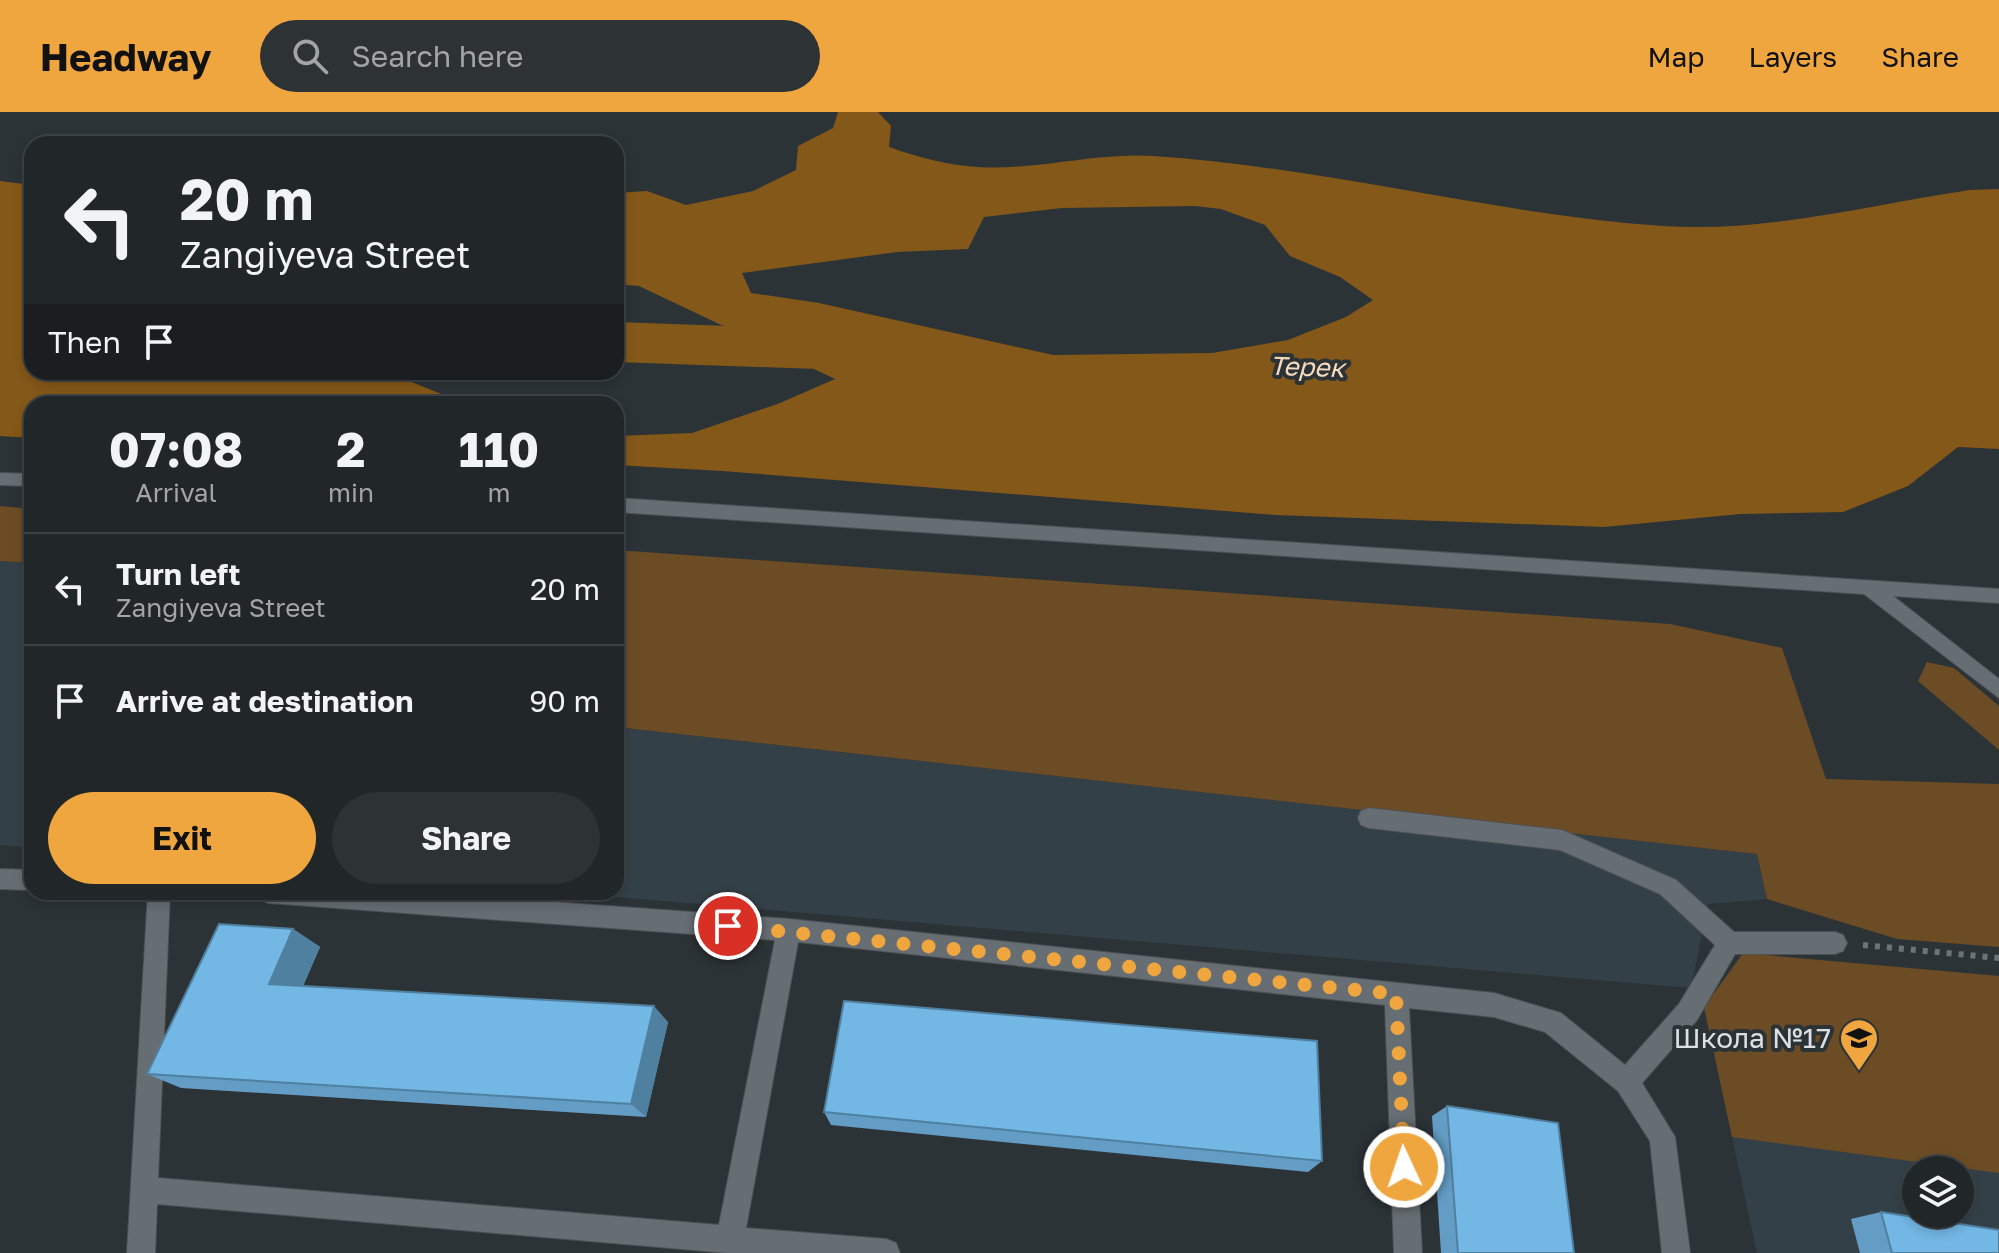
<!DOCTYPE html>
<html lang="en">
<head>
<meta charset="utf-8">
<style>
  body { margin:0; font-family:"Golos Text",sans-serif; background:#2d3235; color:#f1f3f6; height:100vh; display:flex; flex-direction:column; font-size:30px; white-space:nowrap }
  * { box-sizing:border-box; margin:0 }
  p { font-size:26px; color:#a2a5a8 }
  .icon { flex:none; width:44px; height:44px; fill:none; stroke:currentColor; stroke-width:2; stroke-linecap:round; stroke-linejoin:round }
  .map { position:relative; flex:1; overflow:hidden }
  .details { position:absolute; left:24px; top:284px; width:600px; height:504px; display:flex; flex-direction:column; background:#212629; border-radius:24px; box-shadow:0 4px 12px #0003,0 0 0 2px #3e4346 }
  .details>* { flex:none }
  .top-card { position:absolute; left:24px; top:24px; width:600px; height:244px; border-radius:24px; box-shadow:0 4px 12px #0003,0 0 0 2px #3e4346; background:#212629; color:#f1f3f6; overflow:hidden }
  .buttons { position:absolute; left:1902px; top:1044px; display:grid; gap:16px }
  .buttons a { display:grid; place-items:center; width:72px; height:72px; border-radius:50%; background:#212629; box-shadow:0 4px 12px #0003,0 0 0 2px #3e4346; font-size:40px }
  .pin { position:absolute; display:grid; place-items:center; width:68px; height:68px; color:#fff; margin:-34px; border:4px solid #fff; border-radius:50%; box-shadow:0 2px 8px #0007 }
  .me { position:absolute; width:88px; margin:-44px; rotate:357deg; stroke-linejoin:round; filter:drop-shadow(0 0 6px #0008) }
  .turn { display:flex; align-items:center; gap:28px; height:168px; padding:0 24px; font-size:36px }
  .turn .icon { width:104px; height:104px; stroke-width:2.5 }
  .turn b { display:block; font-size:56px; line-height:68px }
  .then { display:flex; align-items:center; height:76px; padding:0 24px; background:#0003; gap:16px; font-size:30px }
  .eta { display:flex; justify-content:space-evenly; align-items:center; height:136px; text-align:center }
  .eta b { font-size:48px; font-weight:700; line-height:56px }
  .primary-button { display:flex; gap:16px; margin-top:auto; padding:16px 24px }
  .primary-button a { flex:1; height:92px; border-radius:48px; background:#f0a63f; color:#111; font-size:32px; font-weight:700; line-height:92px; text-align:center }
  .primary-button a+a { background:#2d3235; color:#f1f3f6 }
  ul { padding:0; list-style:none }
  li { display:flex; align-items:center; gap:24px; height:112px; padding:0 24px; border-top:2px solid #3e4346 }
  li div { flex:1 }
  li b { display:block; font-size:30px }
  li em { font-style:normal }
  header { display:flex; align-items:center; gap:48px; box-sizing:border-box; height:112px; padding:0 40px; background:#f0a63f; color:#111 }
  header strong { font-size:38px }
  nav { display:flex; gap:44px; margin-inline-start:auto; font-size:28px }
  .search { width:560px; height:72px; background:#2d3235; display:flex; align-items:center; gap:20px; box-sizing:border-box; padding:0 28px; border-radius:44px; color:#a2a5a8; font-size:30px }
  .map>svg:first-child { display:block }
  .built { fill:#344047; fill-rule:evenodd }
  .green { fill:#6c4c24 }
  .water { fill:#845818; fill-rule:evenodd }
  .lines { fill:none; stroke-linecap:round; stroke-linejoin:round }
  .river { fill:#845818; fill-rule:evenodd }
  .minor-casing { stroke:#4d5155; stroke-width:2 }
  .path { stroke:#6e7377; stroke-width:6; stroke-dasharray:5 7; stroke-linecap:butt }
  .minor { fill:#676e73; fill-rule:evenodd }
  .wall { fill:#639dc5 }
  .shaded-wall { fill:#5080a0 }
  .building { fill:#73b7e5; stroke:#5080a0; stroke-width:2 }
  .route { stroke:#f0a63f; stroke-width:14; stroke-dasharray:0 25.2 }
  .labels { text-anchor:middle; stroke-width:8; stroke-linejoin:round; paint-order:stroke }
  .water-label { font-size:26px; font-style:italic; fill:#f5dbbc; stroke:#2c3337 }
  .near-poi-label { font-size:28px; fill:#dce0e3; stroke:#2c3337; text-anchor:end }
</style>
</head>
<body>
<header>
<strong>Headway</strong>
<div class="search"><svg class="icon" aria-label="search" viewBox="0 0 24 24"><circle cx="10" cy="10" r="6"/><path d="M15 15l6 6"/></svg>Search here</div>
<nav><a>Map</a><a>Layers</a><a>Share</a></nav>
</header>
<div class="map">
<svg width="1999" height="1141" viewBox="0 0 1999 1141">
  <rect width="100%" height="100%" fill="#2c3337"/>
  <path class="built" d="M0 449 32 451V735L0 733Z
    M616 615 1757 742 1767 787 1708 792 1691 876 558 780H616Z
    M1999 864V1141H1757L1704 895ZM1916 1058H1960V1102H1916Z"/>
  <path class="green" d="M0 394 32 397V451L0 449Z
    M616 438 1670 512 1782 536 1826 667 1999 672V835L1897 827 1767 787 1757 742 616 615Z
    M1927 550 1954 556 1999 594V638L1918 569Z
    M1743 841 1999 864V1061L1732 1025 1704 895Z"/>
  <path class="water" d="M838 0H878L891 14 889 35C917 45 947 53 977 55 1035 59 1095 40 1153 44 1324 55 1491 102 1663 114 1765 121 1869 93 1970 78L1999 77V337L1958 335 1908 374 1843 400 1740 402 1604 415 1276 403 722 359 616 353V324L692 321 780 291 835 267 639 174 616 172V81L647 79 686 93 753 79 796 58 798 34 833 16ZM1195 94 1221 97 1265 113 1290 144 1340 165 1373 188 1346 205 1288 228 1212 241 1053 243 819 191 751 181 742 161 897 140 968 137 984 105 1062 96Z
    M0 69 32 73V260H387L466 292H32V326L0 324Z"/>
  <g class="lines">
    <path class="river" d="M616 210 874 219 895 225 904 239 895 253 874 259 616 250Z"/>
    <g class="minor-casing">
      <path id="minor" d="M0 361 32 362V374L0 373Z
        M616 386 1999 477V491L1893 484 1999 567V586L1864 482 616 400Z
        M1369 696 1562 718 1676 768 1734 820H1835L1843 823 1847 831 1843 839 1835 842H1735L1697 908 1642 971 1675 1025 1690 1141H1662L1650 1029 1618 979 1545 920 1494 905 1409 896 1422 1141H1394L1385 893 798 830 746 1116 886 1127 896 1131 900 1141H728L157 1092 155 1141H127L148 780H170L158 1066 719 1113 775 828 268 791 260 787 257 780H415L789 807 1494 881 1561 901 1625 953 1679 892 1715 833 1660 782 1560 738 1369 716 1361 713 1358 706 1361 699Z
        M0 757 32 758V778L0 777Z"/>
    </g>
    <path class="path" d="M1863 833 1999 846"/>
    <use href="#minor" class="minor"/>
  </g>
  <path class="wall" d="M293 817 320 835 303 874 668 910 646 1005 181 976 147 962Z
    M1447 994 1574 1141H1441L1432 1004Z
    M824 1000 1322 1049 1308 1060 831 1013Z
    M1881 1100 1999 1141H1860L1851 1107Z"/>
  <path class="shaded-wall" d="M293 817 320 835 297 888 269 872Z
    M654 894 668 910 646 1005 631 992Z"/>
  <path class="building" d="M219 812 293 817 269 872 654 894 631 992 147 962Z
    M844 889 1317 929 1322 1049 824 1000Z
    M1447 994 1558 1011 1574 1141H1458Z
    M1881 1100 1999 1118V1141H1892Z"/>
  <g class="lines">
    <path class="route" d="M728 814 1396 882 1404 1055"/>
  </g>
  <defs>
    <g id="school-pin" transform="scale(2)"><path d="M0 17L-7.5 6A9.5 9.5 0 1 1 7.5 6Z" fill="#f0a63f" stroke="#2c3337"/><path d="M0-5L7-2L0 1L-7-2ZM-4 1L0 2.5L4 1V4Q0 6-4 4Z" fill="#111"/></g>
  </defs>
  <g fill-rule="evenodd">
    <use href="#school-pin" x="1859" y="926"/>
  </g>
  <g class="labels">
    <g class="water-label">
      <text transform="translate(1307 255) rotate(2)" y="9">Терек</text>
    </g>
    <g class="near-poi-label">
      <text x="1831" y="936">Школа №17</text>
    </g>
  </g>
</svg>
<div class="buttons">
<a><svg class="icon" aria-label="layers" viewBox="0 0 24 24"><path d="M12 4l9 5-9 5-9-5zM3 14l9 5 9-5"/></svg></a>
</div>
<div class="pin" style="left:728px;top:814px;background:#d93025"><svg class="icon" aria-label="arrive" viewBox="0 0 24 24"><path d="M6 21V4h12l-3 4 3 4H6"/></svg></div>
<svg class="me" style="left:1404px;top:1055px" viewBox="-20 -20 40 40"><circle r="17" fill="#f0a63f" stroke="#fff" stroke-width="3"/><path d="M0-11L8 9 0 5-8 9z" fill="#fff"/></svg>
<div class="top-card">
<div class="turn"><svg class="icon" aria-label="left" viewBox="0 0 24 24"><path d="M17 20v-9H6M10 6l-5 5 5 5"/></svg><div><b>20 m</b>Zangiyeva Street</div></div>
<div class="then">Then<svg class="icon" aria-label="arrive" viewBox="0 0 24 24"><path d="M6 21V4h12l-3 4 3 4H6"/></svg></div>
</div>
<section class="details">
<div class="eta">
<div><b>07:08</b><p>Arrival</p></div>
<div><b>2</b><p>min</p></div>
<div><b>110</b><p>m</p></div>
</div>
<ul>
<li><svg class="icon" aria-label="left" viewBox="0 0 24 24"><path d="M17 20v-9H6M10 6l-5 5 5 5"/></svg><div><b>Turn left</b><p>Zangiyeva Street</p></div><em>20 m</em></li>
<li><svg class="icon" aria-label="arrive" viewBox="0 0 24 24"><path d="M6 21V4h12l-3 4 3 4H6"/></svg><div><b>Arrive at destination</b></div><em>90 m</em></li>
</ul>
<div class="primary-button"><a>Exit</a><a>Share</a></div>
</section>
</div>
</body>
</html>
